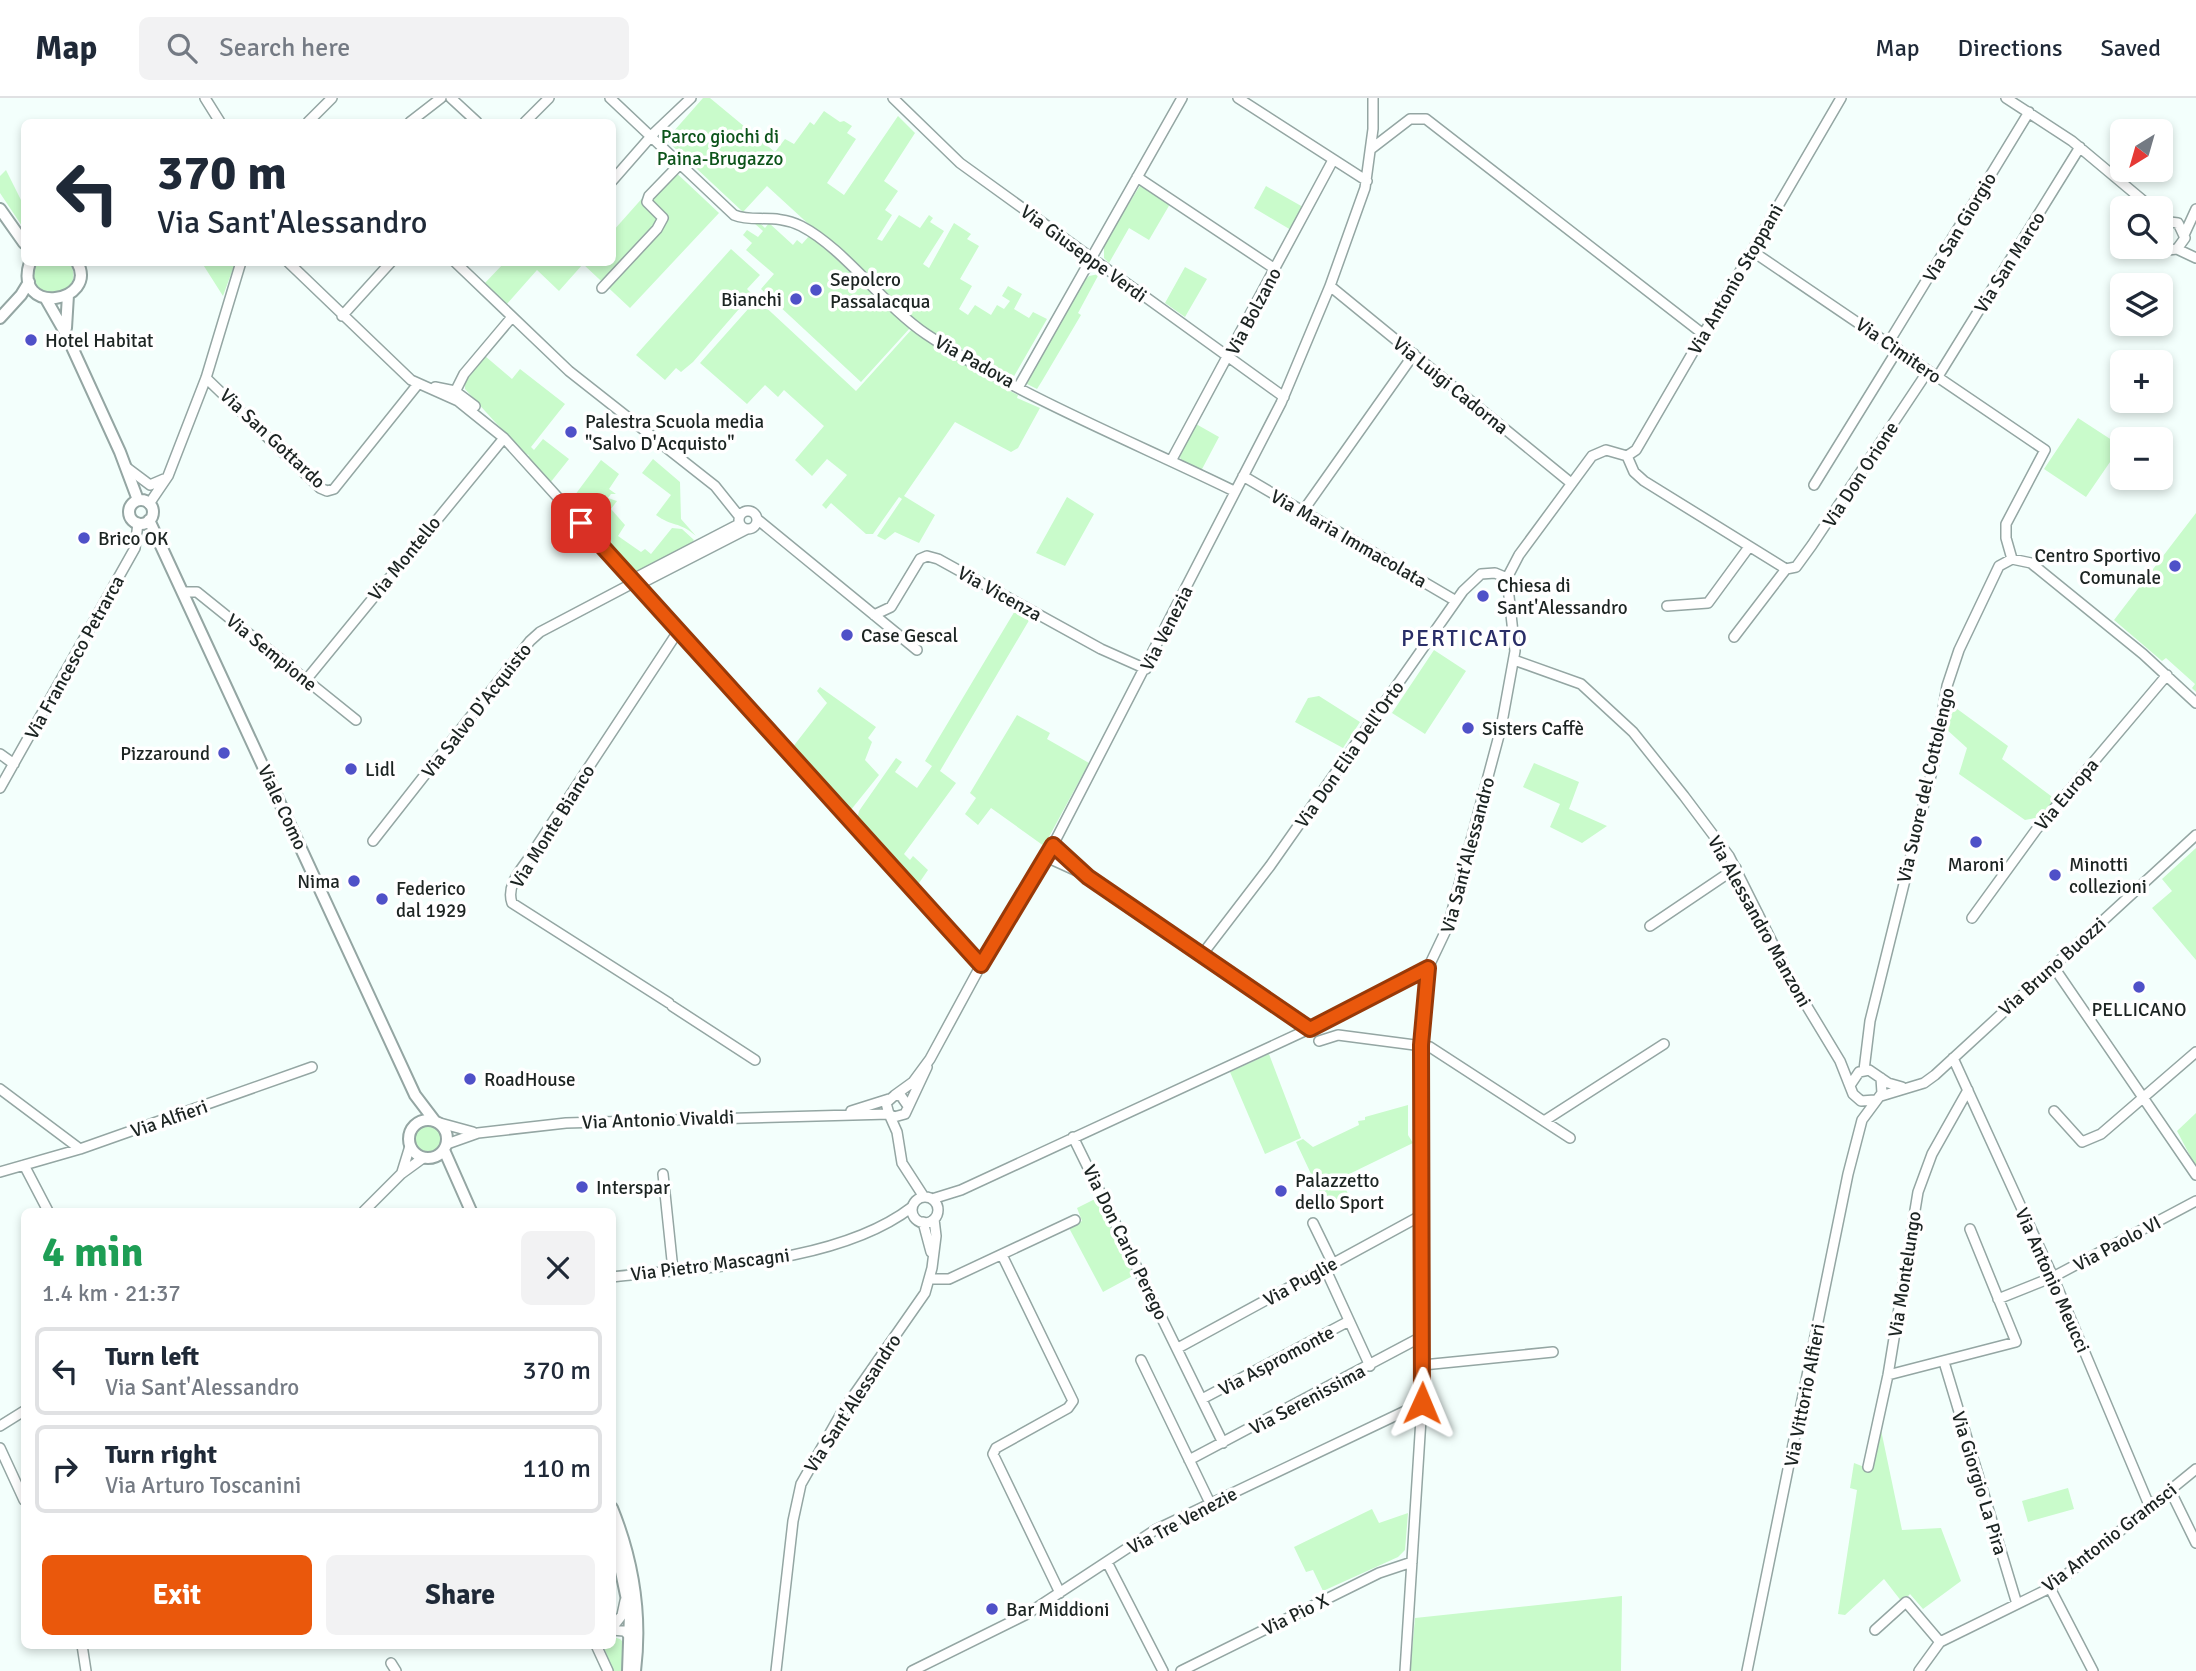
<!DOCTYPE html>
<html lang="en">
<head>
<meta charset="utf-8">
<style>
  body { margin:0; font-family:Signika,sans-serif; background:#f2f2f3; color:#1f2937; height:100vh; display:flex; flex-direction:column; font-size:26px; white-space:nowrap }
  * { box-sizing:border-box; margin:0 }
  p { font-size:23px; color:#747a83 }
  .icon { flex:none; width:38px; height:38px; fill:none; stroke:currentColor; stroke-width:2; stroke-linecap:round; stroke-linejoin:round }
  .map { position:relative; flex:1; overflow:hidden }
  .drawer { position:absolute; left:21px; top:1110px; width:595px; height:441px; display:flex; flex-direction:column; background:#fff; border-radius:10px; box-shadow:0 4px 10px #0003 }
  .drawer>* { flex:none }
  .top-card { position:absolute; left:21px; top:21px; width:595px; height:147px; border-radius:10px; box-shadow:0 4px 10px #0003; background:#fff; color:#1f2937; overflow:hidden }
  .needle { width:46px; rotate:217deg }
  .tools { position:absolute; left:2110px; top:21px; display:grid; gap:14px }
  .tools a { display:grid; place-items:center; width:63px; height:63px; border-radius:10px; background:#fff; box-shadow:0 4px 10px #0003; font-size:35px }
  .pin { position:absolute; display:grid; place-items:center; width:60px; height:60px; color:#fff; margin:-30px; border-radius:14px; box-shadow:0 4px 10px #0006 }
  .me { position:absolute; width:77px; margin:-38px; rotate:1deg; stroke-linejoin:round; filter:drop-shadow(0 0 5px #0008) }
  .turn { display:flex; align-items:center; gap:24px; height:147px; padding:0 21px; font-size:32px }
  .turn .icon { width:91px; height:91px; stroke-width:2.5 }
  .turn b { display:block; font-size:49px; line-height:60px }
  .round { display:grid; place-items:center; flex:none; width:74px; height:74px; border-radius:10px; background:#f2f2f3 }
  .headline { display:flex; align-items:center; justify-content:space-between; height:119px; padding:0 21px }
  h1 { font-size:42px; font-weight:700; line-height:52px; color:#1e9e55 }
  .action { display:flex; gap:14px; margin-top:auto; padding:14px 21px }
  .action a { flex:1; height:80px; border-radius:10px; background:#ea580c; color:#fff; font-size:28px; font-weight:700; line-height:80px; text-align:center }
  .action a+a { background:#f2f2f3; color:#1f2937 }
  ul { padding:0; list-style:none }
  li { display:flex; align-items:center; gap:21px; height:88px; margin:0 14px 10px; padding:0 7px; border:4px solid #e0e1e3; border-radius:10px }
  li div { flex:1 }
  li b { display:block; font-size:26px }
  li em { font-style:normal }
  header { display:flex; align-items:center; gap:42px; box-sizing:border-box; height:98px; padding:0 35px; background:#fff; border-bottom:2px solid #e0e1e3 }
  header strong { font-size:33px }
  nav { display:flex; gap:38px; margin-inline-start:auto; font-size:24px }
  .search { width:490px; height:63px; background:#f2f2f3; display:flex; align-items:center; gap:18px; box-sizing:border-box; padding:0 24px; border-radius:10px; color:#747a83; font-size:26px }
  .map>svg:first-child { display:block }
  .green { fill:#c9fbcb }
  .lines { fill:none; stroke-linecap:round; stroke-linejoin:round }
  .minor-casing { stroke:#94a6a3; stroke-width:12 }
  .major-casing { stroke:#94a6a3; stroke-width:14 }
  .minor { stroke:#fff; stroke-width:9 }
  .major { stroke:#fff; stroke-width:10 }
  .route-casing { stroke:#983908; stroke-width:18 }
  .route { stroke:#ea580c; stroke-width:12 }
  .poi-dot { fill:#4f51c8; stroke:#fff; stroke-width:2.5 }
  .labels { text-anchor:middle; stroke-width:7; stroke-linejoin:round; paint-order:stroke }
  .park-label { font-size:19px; fill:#0c541a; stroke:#fff }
  .street-label { font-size:19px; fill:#1c2422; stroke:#fff }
  .poi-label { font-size:19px; fill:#1c2422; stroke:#fff; text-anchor:start }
  .quarter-label { font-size:23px; letter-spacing:2px; fill:#2a2e68; stroke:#fff }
</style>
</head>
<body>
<header>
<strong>Map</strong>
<div class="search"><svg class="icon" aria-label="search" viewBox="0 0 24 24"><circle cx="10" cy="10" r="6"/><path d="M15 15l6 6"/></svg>Search here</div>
<nav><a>Map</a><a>Directions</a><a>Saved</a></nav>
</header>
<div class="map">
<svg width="2196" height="1573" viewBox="0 0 2196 1573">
  <rect width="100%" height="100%" fill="#f3fffc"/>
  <path class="green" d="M703 0H710L775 54 785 41 794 46 810 24 814 27 824 13 840 24 844 23 852 28 847 35 856 41 827 85 844 97 898 18 915 35 884 83 898 93 885 112 892 117 877 141 882 143 899 117 920 130 929 117 933 120 930 124 944 133 923 166 929 170 954 125 971 136 967 141 979 148 960 181 972 188 959 211 968 217 975 207 991 217 997 207 1004 211 1010 203 1002 198 1008 188 1022 196 1014 211 1029 220 1033 214 1047 221 1013 280 941 241 912 221 767 88 743 114 666 42Z
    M670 69 719 115 630 210 583 166 559 193 537 172 506 207 484 186 504 165 612 164 613 133Z
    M6 72 24 108V131L0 95V78Z
    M1141 86 1170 106 1149 142 1129 130 1109 165 1104 160V146Z
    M1266 88 1303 109 1291 132 1254 110Z
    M756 122 765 130 769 125 793 147 797 142 802 146 810 137 880 201 881 207 890 211 910 230 861 284 761 191 774 176 746 152 752 145 743 137 747 132 758 139 763 133 754 125Z
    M731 151 760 177 747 191 752 196 693 264 681 274 676 270 665 282 636 257Z
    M35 165H70C77 178 73 188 62 196L41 194 33 185Z
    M202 165H235L223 198Z
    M1185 169 1207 181 1185 219 1165 205Z
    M1099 176 1078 215 1081 217 1042 283 1037 291 1027 286 1026 282 1081 186 1089 178Z
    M757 201 856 293 912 231 931 245 1010 288 1008 292 1018 297 1017 300 1040 310 1018 350 1011 354 955 324 904 398 935 417 919 445 895 434 885 442 877 438 902 401 899 399 873 436H866L831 405 826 411 822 407 847 377 827 361 812 378 795 362 824 328 784 292 778 299 765 287 747 306 700 265Z
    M485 258 512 281 520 271 565 306 531 349 534 352 543 341 569 361 550 385 527 359 529 357 524 356 465 291V281Z
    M2078 320 2121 348 2086 399 2044 371Z
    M1196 326 1219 339 1201 373 1183 364 1179 358Z
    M653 361 680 384 681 421 696 438C679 423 672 429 656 417L671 397 642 375Z
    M601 362 619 376 609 391 616 396H611L608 400 617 403 611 411 625 427 618 438 641 454 645 451 651 456 672 430 682 431 694 442 691 446 639 474 626 468 569 405Z
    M1067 399 1094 416 1065 468 1036 455Z
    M2196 415V594L2192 590 2195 586 2166 560 2162 563 2114 522Z
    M1016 511 1031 519 940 673 956 685 904 756 910 762 913 758 928 772 917 788 857 722 859 713 896 660 902 664 895 674 917 690 932 668 925 663Z
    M1434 552 1466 573 1425 636 1392 615Z
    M820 589 876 629 868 640 872 644 865 662 879 677 850 713 792 650 827 605 817 593Z
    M1319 598 1360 624 1343 650 1295 624 1308 600Z
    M1949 605 2008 648 2002 661 2055 701 2041 719 2025 722 1959 676 1967 650 1945 630Z
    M1017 617 1050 635 1047 641 1089 665 1044 748 991 710 978 727 965 716 976 700 970 695Z
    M1534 665 1579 684 1569 711 1607 728 1582 745 1550 729 1560 706 1523 689Z
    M2196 750V862L2152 810 2172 793 2162 781Z
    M1269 956 1301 1040 1265 1056 1230 974Z
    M1408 1007V1037L1413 1045 1341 1080 1351 1103 1329 1114 1296 1044 1303 1041 1313 1049 1359 1027 1358 1023 1365 1022V1019Z
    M2196 1015V1069L2177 1033Z
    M412 1041a16 16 0 1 1 32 0a16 16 0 1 1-32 0Z
    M1101 1098 1140 1174 1103 1194 1069 1130 1082 1123 1077 1110Z
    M1881 1332 1902 1432 1941 1430 1961 1483 1923 1511 1910 1496 1902 1504 1884 1481 1845 1517 1838 1516 1857 1392 1850 1390 1854 1365 1872 1372Z
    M2068 1390 2074 1411 2028 1424 2022 1403Z
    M1372 1411 1379 1425 1408 1415 1405 1452 1398 1459 1323 1493 1313 1472 1306 1474 1294 1449Z
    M1622 1498 1621 1573H1410L1415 1520Z
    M613 1539 620 1541 625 1546 624 1573H613L603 1547H612Z"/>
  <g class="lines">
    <g class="minor-casing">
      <path id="minor" d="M205 0 220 24
        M451 0 477 24
        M610 0 734 117C753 125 775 115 801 128 844 150 883 207 926 236 1018 298 1134 344 1234 393
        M893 0 960 65 1284 299
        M1238 0 1367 83
        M2006 0 2072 43 2152 110
        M308 24 332 0
        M410 24 441 0
        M525 24 549 0
        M1371 51 1410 21H1426L1703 236
        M1137 79 1275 171
        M612 83 654 35 691 0
        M2185 135 2196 111
        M2161 149 2168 152 2177 151 2185 140 2178 125 2170 124 2161 127
        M2177 151 2196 160
        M1752 153 2045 352 2006 426V440L2012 461
        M288 164 411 282 458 303 504 340 981 867
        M455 164 569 273 715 388 739 418
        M1330 188 1571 385
        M602 190 657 131 663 120 647 104 649 98 679 67
        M342 218 391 164
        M1889 244 2029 14
        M206 280 320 390 327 393 334 391 418 286
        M1937 280 2080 49
        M1019 288 1182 0
        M435 289 455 293 475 308
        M452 300 464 276 512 219
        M1627 358 1636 352 1841 0
        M1627 358 1634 374 1644 383 1786 471
        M1171 363 1333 62
        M126 369 150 387 164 381
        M1243 378 1456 503
        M1814 387 1898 251
        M149 406 168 378 206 280 241 164
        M1303 413 1414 256
        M739 422a9 9 0 1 1 18 0a9 9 0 1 1-18 0Z
        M757 421 917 552
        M1786 471 1796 469 1812 447 1928 273
        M633 481 739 426
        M638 487 747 431
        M185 494H197L356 622
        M1667 508 1708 505 1749 449
        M874 517 891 509 920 461 927 458 938 461 1101 551 1146 571
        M1734 539 1786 471
        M1514 562 1581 586 1633 634 1684 698 1729 758 1791 882 1840 963 1853 996 1861 1003 1875 1002
        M306 582 504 340
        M0 656 14 666
        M0 690 135 450 138 425
        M373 743 530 543 540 534 635 484
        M1053 747 1088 779 1287 918 1309 931
        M1046 759 1079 774
        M1972 820 2036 732 2167 577
        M1650 828 1736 770
        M1201 858 1270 768 1463 493 1481 476 1495 475 1507 480
        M2053 868 2196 1077
        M669 905 512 805C506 788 520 773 529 760L679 532
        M672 908 755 962
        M1319 943 1338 937 1430 949 1570 1040
        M1953 960 2053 1179 2149 1407
        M1864 972 1870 923 1933 669 1947 588 1959 552 1999 468 2012 461 2031 465 2143 556 2196 605
        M1851 986 1859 974 1869 972 1888 985 1902 989
        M0 991 80 1051
        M895 997 913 984 930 961 981 867 1053 747 1281 305 1330 188 1365 90 1373 31V0
        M1881 998 1924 985 1935 977 2196 737
        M908 1008 901 998 895 997 886 1005 889 1016 894 1019 905 1016 927 969
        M851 1013 889 1001
        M2054 1013 2082 1044 2101 1036 2196 954
        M1544 1023 1664 946
        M440 1025 473 1034
        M1073 1039 1223 1345
        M447 1046 478 1035 566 1025 889 1016 897 1034 902 1065 924 1099
        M24 1067 48 1113
        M0 1074 80 1051 312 969
        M402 1074 410 1048
        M663 1076 673 1172
        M912 1112a13 13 0 1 1 26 0a13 13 0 1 1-26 0Z
        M932 1101 961 1092 1309 931 1428 870 1448 828 1501 630 1515 553 1507 480 1519 457 1592 358 1606 352 1627 358
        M364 1113 401 1076 423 1060
        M923 1124 931 1154
        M1313 1125 1333 1166
        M1002 1157 1073 1303 1068 1310 996 1350 993 1356 1060 1495
        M1325 1170 1370 1268
        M612 1179C703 1169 838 1166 912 1109
        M930 1181H949L1075 1122
        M1998 1201 2053 1179 2196 1103
        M1178 1250 1422 1117
        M1141 1262 1210 1405
        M1944 1264 2017 1506
        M1423 1267 1553 1254
        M1888 1277 2016 1244 1970 1131
        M1202 1301 1349 1223
        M0 1328 24 1313
        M0 1350 24 1402
        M1189 1362 1423 1238
        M1868 1369 1888 1277 1918 1094 1932 1056 1968 992
        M2170 1392 2196 1445
        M1107 1464 1163 1573
        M2050 1490 2093 1573
        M612 1530 622 1517 625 1503
        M612 1532 624 1533 633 1541
        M1875 1532 1906 1504 1940 1544
        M82 1547 86 1573
        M596 1547 608 1573
        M391 1565 396 1573
        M776 1573 793 1423 801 1386 842 1314 925 1195 932 1170 936 1138 934 1121
        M912 1573 1027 1516 1155 1432 1422 1305
        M1181 1573 1379 1475 1412 1464
        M1405 1573 1422 1305 1421 947 1428 870
        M1747 1573 1848 1076 1862 1022 1882 995 1881 980
        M1919 1573 1940 1544 2050 1490 2196 1371"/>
    </g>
    <g class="major-casing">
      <path id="major" d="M0 111 24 145
        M30 164C12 219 100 205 77 164
        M46 201 66 236 120 354 138 402
        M0 220 21 197 29 184
        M66 230 68 197
        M129 414a12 12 0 1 1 24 0a12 12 0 1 1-24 0Z
        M149 422 415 997 434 1022
        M409 1041a19 19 0 1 1 38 0a19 19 0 1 1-38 0Z
        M444 1052 471 1113
        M612 1410C633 1462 642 1517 635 1573
        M612 1431 630 1516 628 1573"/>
    </g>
    <use href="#minor" class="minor"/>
    <use href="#major" class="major"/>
  </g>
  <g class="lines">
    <g class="route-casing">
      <path id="route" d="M581 425 981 867 1053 747 1088 779 1310 931 1428 870 1421 947 1422 1305"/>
    </g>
    <use href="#route" class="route"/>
  </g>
  <g class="poi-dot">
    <circle cx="816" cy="192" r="7"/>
    <circle cx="796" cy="201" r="7"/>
    <circle cx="31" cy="242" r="7"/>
    <circle cx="571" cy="334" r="7"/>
    <circle cx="84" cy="440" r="7"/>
    <circle cx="2175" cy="468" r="7"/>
    <circle cx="1483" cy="498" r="7"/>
    <circle cx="847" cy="537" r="7"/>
    <circle cx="1468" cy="630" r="7"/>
    <circle cx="224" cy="655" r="7"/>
    <circle cx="351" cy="671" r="7"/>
    <circle cx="1976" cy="744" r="7"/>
    <circle cx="2055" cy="777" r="7"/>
    <circle cx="354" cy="783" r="7"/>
    <circle cx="382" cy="801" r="7"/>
    <circle cx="2139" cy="889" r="7"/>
    <circle cx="470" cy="981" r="7"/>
    <circle cx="582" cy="1089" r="7"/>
    <circle cx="1281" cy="1093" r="7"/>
    <circle cx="992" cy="1511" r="7"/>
  </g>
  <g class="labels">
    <g class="park-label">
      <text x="720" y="45">Parco giochi di<tspan x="720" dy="22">Paina-Brugazzo</tspan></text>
    </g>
    <g class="street-label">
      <text transform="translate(1959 129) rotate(-59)" y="7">Via San Giorgio</text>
      <text transform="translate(1084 155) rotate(36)" y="7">Via Giuseppe Verdi</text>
      <text transform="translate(2009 164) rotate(-58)" y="7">Via San Marco</text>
      <text transform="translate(1735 181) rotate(-60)" y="7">Via Antonio Stoppani</text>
      <text transform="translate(1253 213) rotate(-62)" y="7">Via Bolzano</text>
      <text transform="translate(1899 252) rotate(35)" y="7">Via Cimitero</text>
      <text transform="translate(975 263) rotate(29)" y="7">Via Padova</text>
      <text transform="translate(1451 287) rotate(39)" y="7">Via Luigi Cadorna</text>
      <text transform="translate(273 340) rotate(43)" y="7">Via San Gottardo</text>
      <text transform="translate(1860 376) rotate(-57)" y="7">Via Don Orione</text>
      <text transform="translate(1349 440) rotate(30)" y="7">Via Maria Immacolata</text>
      <text transform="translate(404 460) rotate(-51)" y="7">Via Montello</text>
      <text transform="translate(1000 495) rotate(29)" y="7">Via Vicenza</text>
      <text transform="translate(1166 530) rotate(-63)" y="7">Via Venezia</text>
      <text transform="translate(272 554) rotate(39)" y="7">Via Sempione</text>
      <text transform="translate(74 559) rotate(-61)" y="7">Via Francesco Petrarca</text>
      <text transform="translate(476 612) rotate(-52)" y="7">Via Salvo D'Acquisto</text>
      <text transform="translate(1349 656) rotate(-55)" y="7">Via Don Elia Dell'Orto</text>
      <text transform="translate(1925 687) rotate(-77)" y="7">Via Suore del Cottolengo</text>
      <text transform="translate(2066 696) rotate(-50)" y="7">Via Europa</text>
      <text transform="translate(283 709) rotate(65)" y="7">Viale Como</text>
      <text transform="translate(552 728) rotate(-58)" y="7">Via Monte Bianco</text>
      <text transform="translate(1467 757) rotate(-75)" y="7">Via Sant'Alessandro</text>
      <text transform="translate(1760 823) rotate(61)" y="7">Via Alessandro Manzoni</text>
      <text transform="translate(2052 868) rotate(-42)" y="7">Via Bruno Buozzi</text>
      <text transform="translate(169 1020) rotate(-19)" y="7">Via Alfieri</text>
      <text transform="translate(658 1021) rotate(-2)" y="7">Via Antonio Vivaldi</text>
      <text transform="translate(1126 1144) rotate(64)" y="7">Via Don Carlo Perego</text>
      <text transform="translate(2117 1145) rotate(-28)" y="7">Via Paolo VI</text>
      <text transform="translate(710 1166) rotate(-7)" y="7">Via Pietro Mascagni</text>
      <text transform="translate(1904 1176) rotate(-81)" y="7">Via Montelungo</text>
      <text transform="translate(2053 1182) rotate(66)" y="7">Via Antonio Meucci</text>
      <text transform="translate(1300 1183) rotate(-29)" y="7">Via Puglie</text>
      <text transform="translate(1276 1262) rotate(-28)" y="7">Via Aspromonte</text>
      <text transform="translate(1804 1297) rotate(-79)" y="7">Via Vittorio Alfieri</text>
      <text transform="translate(1307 1301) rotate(-28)" y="7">Via Serenissima</text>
      <text transform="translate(852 1305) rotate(-57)" y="7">Via Sant'Alessandro</text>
      <text transform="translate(1980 1385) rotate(73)" y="7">Via Giorgio La Pira</text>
      <text transform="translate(1182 1422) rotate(-28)" y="7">Via Tre Venezie</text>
      <text transform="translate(2109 1439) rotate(-38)" y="7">Via Antonio Gramsci</text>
      <text transform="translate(1295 1516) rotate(-26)" y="7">Via Pio X</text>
    </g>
    <g class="poi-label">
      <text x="830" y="188">Sepolcro<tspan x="830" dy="22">Passalacqua</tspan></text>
      <text x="782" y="208" text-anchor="end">Bianchi</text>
      <text x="45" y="249">Hotel Habitat</text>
      <text x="585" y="330">Palestra Scuola media<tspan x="585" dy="22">"Salvo D'Acquisto"</tspan></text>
      <text x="98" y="447">Brico OK</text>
      <text x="2161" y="464" text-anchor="end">Centro Sportivo<tspan x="2161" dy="22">Comunale</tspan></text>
      <text x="1497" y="494">Chiesa di<tspan x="1497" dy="22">Sant'Alessandro</tspan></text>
      <text x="861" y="544">Case Gescal</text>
      <text x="1482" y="637">Sisters Caffè</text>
      <text x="210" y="662" text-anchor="end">Pizzaround</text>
      <text x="365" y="678">Lidl</text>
      <text x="1976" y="773" text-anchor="middle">Maroni</text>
      <text x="2069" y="773">Minotti<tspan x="2069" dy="22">collezioni</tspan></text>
      <text x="340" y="790" text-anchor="end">Nima</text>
      <text x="396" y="797">Federico<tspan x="396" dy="22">dal 1929</tspan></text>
      <text x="2139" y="918" text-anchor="middle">PELLICANO</text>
      <text x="484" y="988">RoadHouse</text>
      <text x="1295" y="1089">Palazzetto<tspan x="1295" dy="22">dello Sport</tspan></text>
      <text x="596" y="1096">Interspar</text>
      <text x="1006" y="1518">Bar Middioni</text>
    </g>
    <g class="quarter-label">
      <text x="1465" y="548">PERTICATO</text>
    </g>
  </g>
</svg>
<div class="tools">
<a><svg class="needle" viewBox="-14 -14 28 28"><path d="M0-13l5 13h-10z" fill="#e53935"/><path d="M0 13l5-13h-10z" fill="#747a83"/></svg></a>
<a><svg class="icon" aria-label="search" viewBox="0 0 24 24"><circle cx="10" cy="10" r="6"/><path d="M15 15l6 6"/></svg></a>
<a><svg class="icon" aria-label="layers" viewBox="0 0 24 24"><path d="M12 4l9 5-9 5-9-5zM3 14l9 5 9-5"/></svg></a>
<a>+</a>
<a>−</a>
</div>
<div class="pin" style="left:581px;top:425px;background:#d93025"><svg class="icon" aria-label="arrive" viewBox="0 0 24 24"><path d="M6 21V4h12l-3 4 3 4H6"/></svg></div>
<svg class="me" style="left:1422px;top:1305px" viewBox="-20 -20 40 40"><path d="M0-17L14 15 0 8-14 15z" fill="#ea580c" stroke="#fff" stroke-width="4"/></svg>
<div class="top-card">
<div class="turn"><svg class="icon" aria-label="left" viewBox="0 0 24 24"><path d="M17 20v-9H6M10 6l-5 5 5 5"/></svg><div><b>370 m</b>Via Sant'Alessandro</div></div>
</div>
<section class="drawer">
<div class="headline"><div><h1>4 min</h1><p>1.4 km · 21:37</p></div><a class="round"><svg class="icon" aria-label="close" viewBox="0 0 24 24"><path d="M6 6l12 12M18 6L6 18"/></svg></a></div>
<ul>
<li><svg class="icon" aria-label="left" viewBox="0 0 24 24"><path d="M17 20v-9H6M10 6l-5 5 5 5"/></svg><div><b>Turn left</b><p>Via Sant'Alessandro</p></div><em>370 m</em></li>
<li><svg class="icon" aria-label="right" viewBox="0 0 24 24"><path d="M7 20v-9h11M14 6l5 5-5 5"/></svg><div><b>Turn right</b><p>Via Arturo Toscanini</p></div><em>110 m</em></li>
</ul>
<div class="action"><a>Exit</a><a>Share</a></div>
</section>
</div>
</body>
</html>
